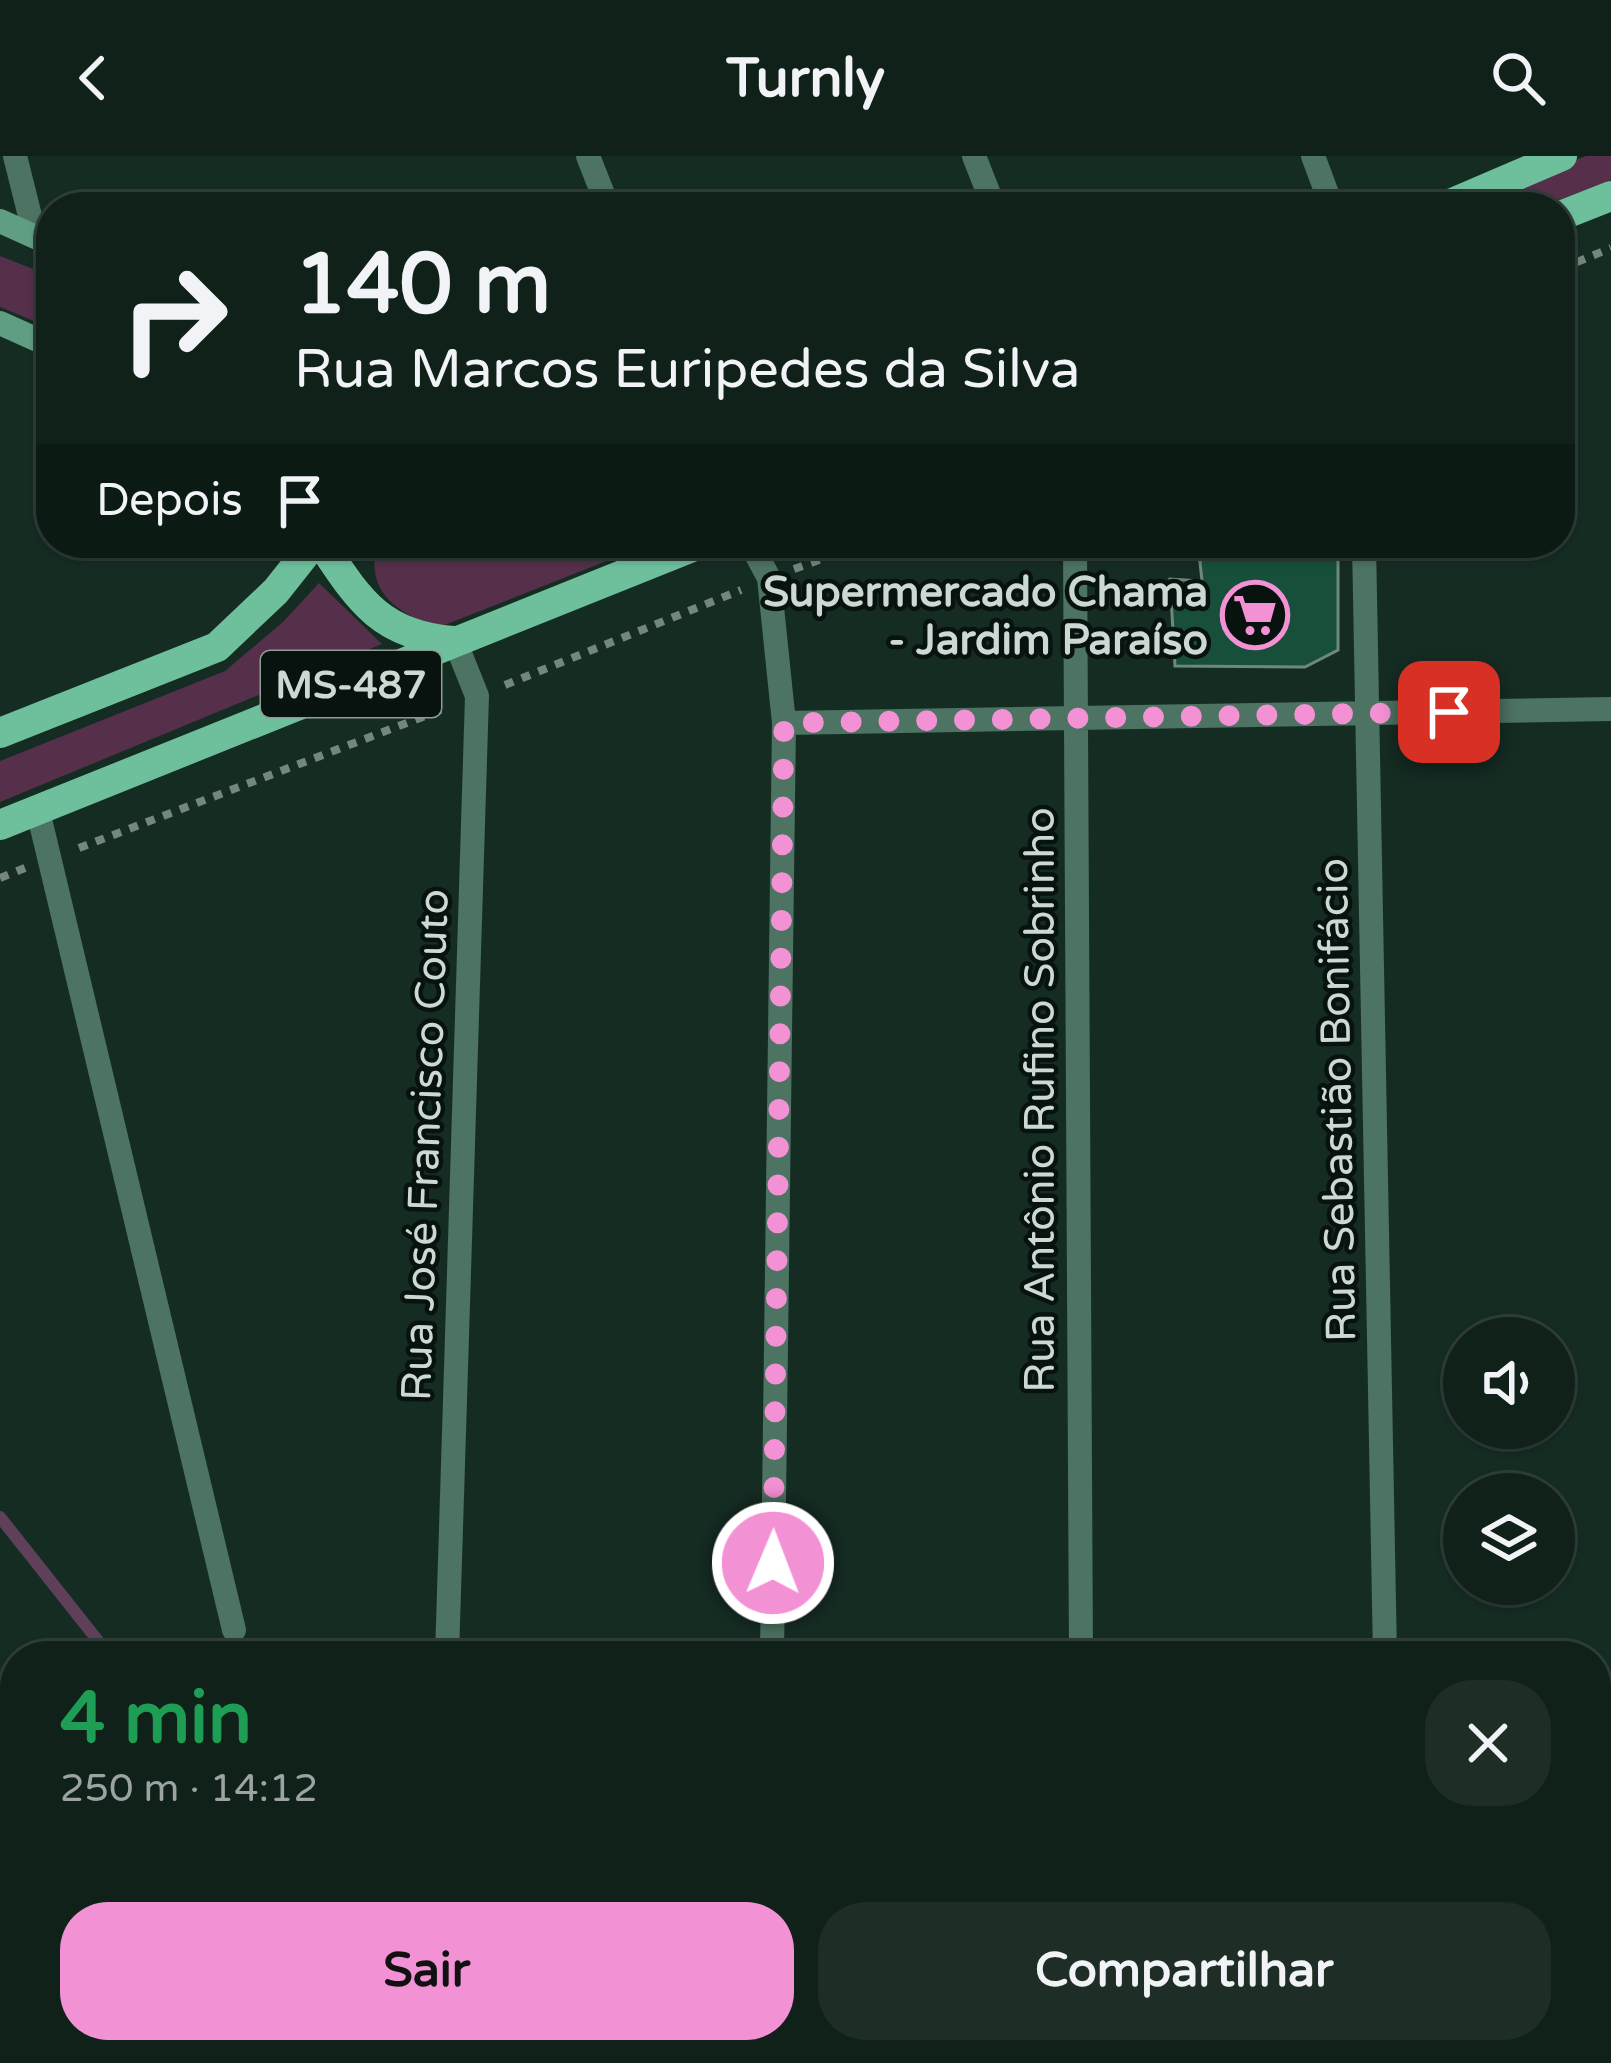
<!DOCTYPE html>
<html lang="pt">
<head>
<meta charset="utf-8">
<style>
  body { margin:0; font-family:"Varela Round",sans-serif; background:#1e2e27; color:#f1f3f6; height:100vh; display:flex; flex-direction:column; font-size:45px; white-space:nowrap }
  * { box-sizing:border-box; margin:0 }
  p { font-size:39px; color:#9ca3a2 }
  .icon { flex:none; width:66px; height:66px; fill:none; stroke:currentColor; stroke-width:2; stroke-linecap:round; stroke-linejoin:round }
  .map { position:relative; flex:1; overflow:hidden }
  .details { position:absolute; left:0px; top:1485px; width:1611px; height:423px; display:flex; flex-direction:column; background:#10211a; border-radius:48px 48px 0 0; box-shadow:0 3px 9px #0004,0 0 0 3px #303e39 }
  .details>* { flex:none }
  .hud { position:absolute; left:36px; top:36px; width:1539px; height:366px; border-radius:48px; box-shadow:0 3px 9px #0004,0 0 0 3px #303e39; background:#10211a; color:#f1f3f6; overflow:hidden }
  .fabs { position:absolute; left:1443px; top:1161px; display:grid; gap:24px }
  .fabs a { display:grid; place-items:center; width:132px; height:132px; border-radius:50%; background:#10211a; box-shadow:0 3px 9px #0004,0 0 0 3px #303e39; font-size:60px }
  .pin { position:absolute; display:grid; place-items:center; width:102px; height:102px; color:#fff; margin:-51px; border-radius:24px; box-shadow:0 6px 18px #0006 }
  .me { position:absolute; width:132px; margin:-66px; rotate:1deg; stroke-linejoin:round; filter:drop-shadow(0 0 9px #0008) }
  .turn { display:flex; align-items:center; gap:42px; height:252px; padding:0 60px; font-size:54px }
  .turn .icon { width:156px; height:156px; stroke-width:2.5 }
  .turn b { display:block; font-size:84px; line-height:102px }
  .then { display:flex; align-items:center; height:114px; padding:0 60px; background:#0003; gap:24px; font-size:45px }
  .round { display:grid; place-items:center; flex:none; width:126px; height:126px; border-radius:48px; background:#1e2e27 }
  .headline { display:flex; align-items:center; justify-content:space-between; height:204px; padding:0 60px }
  h1 { font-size:72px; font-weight:800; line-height:90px; color:#1e9e55 }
  .action { display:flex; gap:24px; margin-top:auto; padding:24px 60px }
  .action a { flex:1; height:138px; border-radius:48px; background:#f391d5; color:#111; font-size:48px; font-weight:800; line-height:138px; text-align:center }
  .action a+a { background:#1e2e27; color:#f1f3f6 }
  header { display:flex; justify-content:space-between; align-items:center; height:156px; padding:0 60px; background:#10211a; font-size:54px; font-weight:800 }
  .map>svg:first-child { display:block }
  .green { fill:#562f4a }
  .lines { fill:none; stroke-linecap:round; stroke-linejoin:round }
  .stream { stroke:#5e4159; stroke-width:12 }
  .building { fill:#184f3b; stroke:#6f887c; stroke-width:3 }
  .path { stroke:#74867e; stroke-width:8; stroke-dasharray:9 9; stroke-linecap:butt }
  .minor { stroke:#4d7362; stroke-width:24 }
  .secondary { stroke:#609e83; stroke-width:24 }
  .primary { stroke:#6ec09d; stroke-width:30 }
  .route { stroke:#f391d5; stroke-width:21; stroke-dasharray:0 37.8 }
  .labels { text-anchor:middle; stroke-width:9; stroke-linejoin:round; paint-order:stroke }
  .shield { fill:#08120e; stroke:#909d97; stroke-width:3 }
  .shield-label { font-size:39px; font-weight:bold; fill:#cbd9d2 }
  .poi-label { font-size:42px; font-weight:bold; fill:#cbd9d2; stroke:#08120e; text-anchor:end }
  .street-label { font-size:42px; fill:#cbd9d2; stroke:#08120e }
</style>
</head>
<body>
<header><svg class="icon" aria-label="back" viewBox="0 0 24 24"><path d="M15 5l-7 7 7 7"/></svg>Turnly<svg class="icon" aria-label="search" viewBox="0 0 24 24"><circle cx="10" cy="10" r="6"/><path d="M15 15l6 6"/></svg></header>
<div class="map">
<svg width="1611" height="1907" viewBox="0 0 1611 1907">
  <rect width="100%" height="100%" fill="#152c23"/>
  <path class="green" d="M1586 0H1611V24L1540 51H1454Z
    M0 100 51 120V172L0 151Z
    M377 387H652L437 472C396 455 365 437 377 387Z
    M319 427 382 488 0 646V605L225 515 283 466Z"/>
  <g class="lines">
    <path class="stream" d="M0 1361 110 1500
      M134 1893 139 1907"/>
  </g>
  <path class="building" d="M1198 387H1338V494L1305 511 1175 510 1170 423 1202 425Z
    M1596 1619 1611 1620V1675H1596Z"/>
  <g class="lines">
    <path class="path" d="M1560 113 1611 92
      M794 413 866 387
      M505 529 741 434
      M79 692 446 552
      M0 722 25 712"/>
    <path class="minor" d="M15 0 35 80
      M588 0 608 51
      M974 0 994 51
      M1313 0 1332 51
      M750 387 769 422 784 567 772 1500
      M1075 387 1081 1500
      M1364 387 1385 1500
      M784 567 1611 553
      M38 655 234 1474
      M447 1500 477 540 455 485
      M1596 1547 1611 1546
      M1084 1893V1907
      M1392 1893V1907
      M767 1907V1893"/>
    <path class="secondary" d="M0 65 51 88
      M0 167 51 190"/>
    <path class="primary" d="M1443 51 1562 0
      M1560 60 1611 40
      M321 387C359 444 380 479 453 485
      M0 577 217 491 276 435 314 387
      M0 669 702 387"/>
  </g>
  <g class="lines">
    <path class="route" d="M773 1407 784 567 1449 556"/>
  </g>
  <defs>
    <g id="supermarket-ring" transform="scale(3.45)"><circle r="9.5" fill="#08120e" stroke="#f391d5" stroke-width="1.5"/><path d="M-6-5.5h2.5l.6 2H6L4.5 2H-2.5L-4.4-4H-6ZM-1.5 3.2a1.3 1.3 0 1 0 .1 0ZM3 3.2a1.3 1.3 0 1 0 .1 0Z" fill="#f391d5"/></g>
  </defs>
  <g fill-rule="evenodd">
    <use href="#supermarket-ring" x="1255" y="459"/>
  </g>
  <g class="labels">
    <rect class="shield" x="261" y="495" width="180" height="66" rx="9"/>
    <g class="shield-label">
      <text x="351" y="542">MS-487</text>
    </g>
    <g class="poi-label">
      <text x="1208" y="450">Supermercado Chama<tspan x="1208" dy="48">- Jardim Paraíso</tspan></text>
    </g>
    <g class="street-label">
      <text transform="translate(1039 944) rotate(-90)" y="15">Rua Antônio Rufino Sobrinho</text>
      <text transform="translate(1336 944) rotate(-91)" y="15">Rua Sebastião Bonifácio</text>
      <text transform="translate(424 989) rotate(-88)" y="15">Rua José Francisco Couto</text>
    </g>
  </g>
</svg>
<div class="fabs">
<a><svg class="icon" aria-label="sound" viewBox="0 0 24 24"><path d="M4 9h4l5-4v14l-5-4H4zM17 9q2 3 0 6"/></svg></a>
<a><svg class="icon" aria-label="layers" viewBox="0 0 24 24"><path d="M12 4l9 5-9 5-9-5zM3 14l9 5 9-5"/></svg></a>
</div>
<div class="pin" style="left:1449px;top:556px;background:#d93025"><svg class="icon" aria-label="arrive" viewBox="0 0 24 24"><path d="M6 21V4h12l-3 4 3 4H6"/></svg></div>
<svg class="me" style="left:773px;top:1407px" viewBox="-20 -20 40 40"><circle r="17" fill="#f391d5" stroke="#fff" stroke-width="3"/><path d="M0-11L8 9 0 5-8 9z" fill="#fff"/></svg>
<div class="hud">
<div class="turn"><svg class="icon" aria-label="right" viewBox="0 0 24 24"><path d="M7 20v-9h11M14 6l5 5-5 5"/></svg><div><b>140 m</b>Rua Marcos Euripedes da Silva</div></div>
<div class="then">Depois<svg class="icon" aria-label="arrive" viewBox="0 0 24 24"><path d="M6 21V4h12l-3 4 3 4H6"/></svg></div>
</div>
<section class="details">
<div class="headline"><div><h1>4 min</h1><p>250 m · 14:12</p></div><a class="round"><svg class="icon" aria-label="close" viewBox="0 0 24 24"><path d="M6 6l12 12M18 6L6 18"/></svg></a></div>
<div class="action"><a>Sair</a><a>Compartilhar</a></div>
</section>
</div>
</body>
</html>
